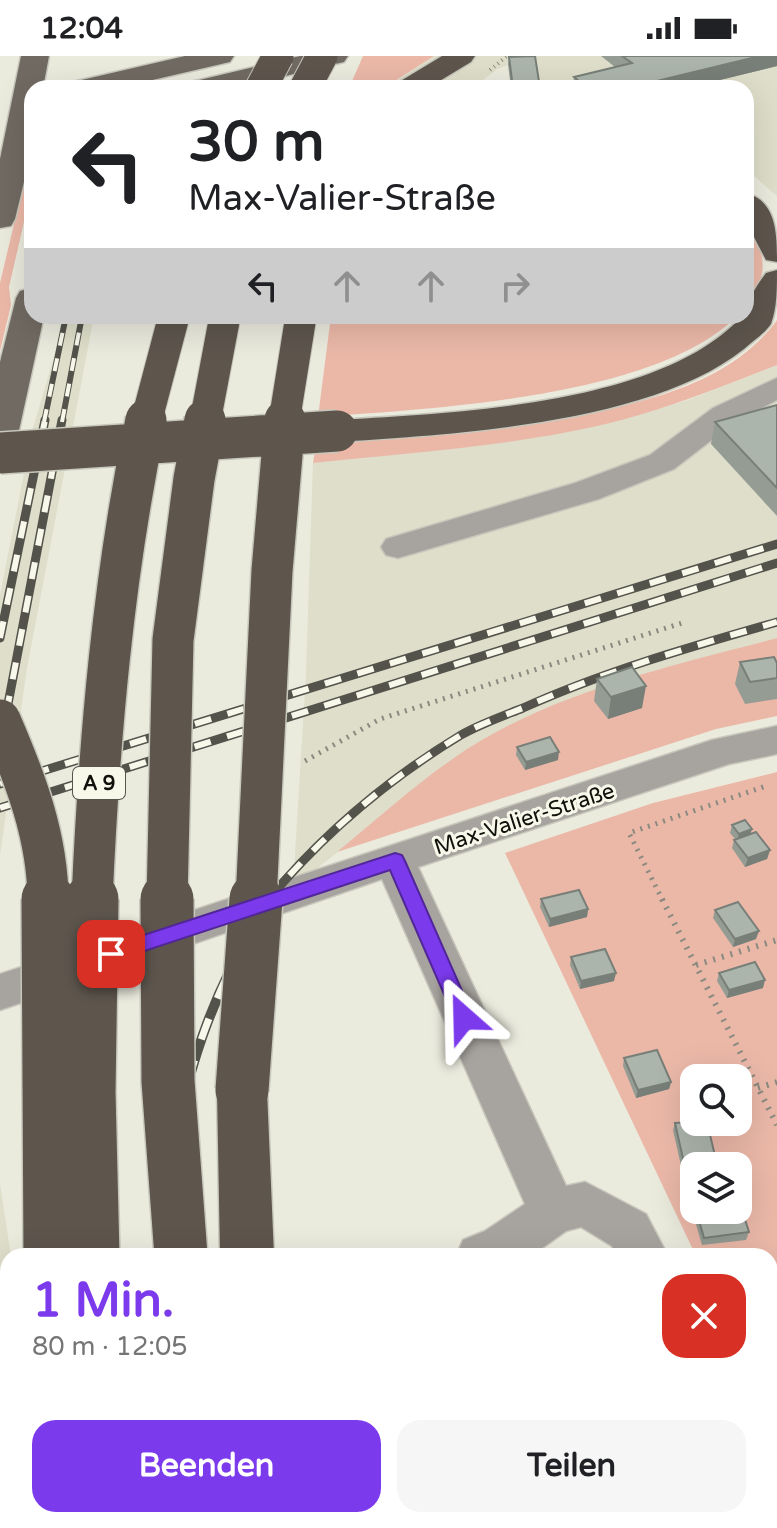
<!DOCTYPE html>
<html lang="de">
<head>
<meta charset="utf-8">
<style>
  body { margin:0; font-family:"Varela Round",sans-serif; background:#f6f6f6; color:#202124; height:100vh; display:flex; flex-direction:column; font-size:30px; white-space:nowrap }
  * { box-sizing:border-box; margin:0 }
  p { font-size:26px; color:#757577 }
  .icon { flex:none; width:44px; height:44px; fill:none; stroke:currentColor; stroke-width:2; stroke-linecap:round; stroke-linejoin:round }
  .map { position:relative; flex:1; overflow:hidden }
  .details { position:absolute; left:0px; top:1192px; width:778px; height:280px; display:flex; flex-direction:column; background:#fff; border-radius:24px 24px 0 0; box-shadow:0 8px 32px #0002 }
  .details>* { flex:none }
  .banner { position:absolute; left:24px; top:24px; width:730px; height:244px; border-radius:24px; box-shadow:0 8px 32px #0002; background:#fff; color:#202124; overflow:hidden }
  .fabs { position:absolute; left:680px; top:1008px; display:grid; gap:16px }
  .fabs a { display:grid; place-items:center; width:72px; height:72px; border-radius:16px; background:#fff; box-shadow:0 8px 32px #0002; font-size:40px }
  .pin { position:absolute; display:grid; place-items:center; width:68px; height:68px; color:#fff; margin:-34px; border-radius:16px; box-shadow:0 4px 12px #0006 }
  .me { position:absolute; width:88px; margin:-44px; rotate:335deg; stroke-linejoin:round; filter:drop-shadow(0 0 6px #0008) }
  .turn { display:flex; align-items:center; gap:28px; height:168px; padding:0 32px; font-size:36px }
  .turn .icon { width:104px; height:104px; stroke-width:2.5 }
  .turn b { display:block; font-size:56px; line-height:68px }
  .lanes { display:flex; align-items:center; height:76px; padding:0 32px; background:#0003; justify-content:center; gap:40px; direction:ltr }
  .lanes .off { opacity:.35 }
  .round { display:grid; place-items:center; flex:none; width:84px; height:84px; border-radius:24px; background:#f6f6f6 }
  .summary { display:flex; align-items:center; justify-content:space-between; height:136px; padding:0 32px }
  h1 { font-size:48px; font-weight:700; line-height:60px; color:#7c3aed }
  .action { display:flex; gap:16px; margin-top:auto; padding:16px 32px }
  .action a { flex:1; height:92px; border-radius:24px; background:#7c3aed; color:#fff; font-size:32px; font-weight:700; line-height:92px; text-align:center }
  .action a+a { background:#f6f6f6; color:#202124 }
  .status { display:flex; justify-content:space-between; align-items:center; height:56px; padding:0 40px; background:#fff; direction:ltr }
  .status svg { height:22px; fill:currentColor }
  .map>svg:first-child { display:block }
  .built { fill:#dedeca }
  .green { fill:#ebb8a8; fill-rule:evenodd }
  .lines { fill:none; stroke-linecap:round; stroke-linejoin:round }
  .minor-casing { stroke:#c7c7bc; stroke-width:3 }
  .major-casing { stroke:#c7c7bc; stroke-width:3 }
  .highway-casing { stroke:#c7c7bc; stroke-width:3 }
  .path-far2 { stroke:#8a8a80; stroke-width:4; stroke-dasharray:1 4; stroke-linecap:butt }
  .path-far1 { stroke:#8a8a80; stroke-width:5; stroke-dasharray:2 6; stroke-linecap:butt }
  .path { stroke:#8a8a80; stroke-width:6; stroke-dasharray:2 7; stroke-linecap:butt }
  .minor { fill:#a7a39f; fill-rule:evenodd }
  .major { fill:#716a62; fill-rule:evenodd }
  .highway { fill:#5e564d; fill-rule:evenodd }
  .rail-far2-casing { stroke:#53534c; stroke-width:6 }
  .rail-far1-casing { stroke:#53534c; stroke-width:9 }
  .rail-casing { stroke:#53534c; stroke-width:10 }
  .rail-far2 { stroke:#f7f7ea; stroke-width:4; stroke-dasharray:13; stroke-linecap:butt }
  .rail-far1 { stroke:#f7f7ea; stroke-width:6; stroke-dasharray:17; stroke-linecap:butt }
  .rail { stroke:#f7f7ea; stroke-width:7; stroke-dasharray:22; stroke-linecap:butt }
  .highway-bridge-far2-casing { stroke:#c7c7bc; stroke-width:33; stroke-linecap:butt }
  .highway-bridge-far1-casing { stroke:#c7c7bc; stroke-width:44; stroke-linecap:butt }
  .highway-bridge-casing { stroke:#c7c7bc; stroke-width:56; stroke-linecap:butt }
  .highway-bridge-far2 { stroke:#5e564d; stroke-width:31 }
  .highway-bridge-far1 { stroke:#5e564d; stroke-width:41 }
  .highway-bridge { stroke:#5e564d; stroke-width:53 }
  .wall { fill:#949c93 }
  .shaded-wall { fill:#787f78 }
  .building { fill:#acb5ab; stroke:#787f78; stroke-width:2 }
  .route { fill:#7c3aed; stroke:#51269a; stroke-width:2 }
  .labels { text-anchor:middle; stroke-width:6; stroke-linejoin:round; paint-order:stroke }
  .shield { fill:#f7f7ea; stroke:#56564f; stroke-width:2 }
  .shield-label { font-size:20px; font-weight:bold; fill:#11110c }
  .street-label { font-size:22px; fill:#11110c; stroke:#f7f7ea }
</style>
</head>
<body>
<div class="status"><b>12:04</b><svg viewBox="0 0 49 12"><path d="M0 12V9h3v3zM5 12V6h3v6zM10 12V3h3v9zM15 12V0h3v12zM26 1h20v11H26zM47 4h2v5h-2z"/></svg></div>
<div class="map">
<svg width="777" height="1472" viewBox="0 0 777 1472">
  <rect width="100%" height="100%" fill="#eaeadd"/>
  <path class="built" d="M434 0H777V140L746 113V32H511L508 9 497 13 473 32H384Z
    M66 260H94L27 612 0 799V539L33 372Z
    M777 309V582L661 613 577 640 508 671 452 703 293 832 306 618 313 407 532 381 619 365 688 344Z
    M0 1128 11 1200H8V1464H67L69 1472H0Z"/>
  <path class="green" d="M363 0H434L384 32H349Z
    M29 105H32V131L9 231 11 249 0 295V227Z
    M746 161C764 197 772 215 746 250Z
    M331 260H737C656 342 429 353 318 361Z
    M777 264V309C726 329 675 350 622 364 521 390 415 396 313 407L316 388C368 382 421 376 474 371 571 360 715 350 777 264Z
    M777 582V660L716 673 337 796C375 765 411 732 451 704 546 637 667 611 777 582Z
    M777 716V1371L770 1356V1200H696L505 797 653 747ZM694 1022H738V1066H694ZM694 1110H738V1154H694Z"/>
  <g class="lines">
    <g class="minor-casing">
      <path id="minor" d="M777 322V344L735 366 674 413 599 443 398 502 386 499 381 491 386 483 575 427 650 399 713 352Z
        M777 670V698L729 708 418 811 566 1130 585 1126 646 1158 668 1200H617L612 1190 581 1171 566 1175 531 1200H456L463 1184 485 1175 525 1148 382 823 0 954V918L712 684Z
        M770 1442 777 1448V1472H698L702 1464H770Z
        M340 1464H493L489 1472H344Z"/>
    </g>
    <g class="major-casing">
      <path id="major" d="M21 0H49L43 32H32V93L15 163 11 170 0 172V103Z
        M185 0H234L230 6 118 32H69L73 26Z
        M300 0H348L344 6 235 32H187L191 26Z
        M32 232V260H44L18 379 13 387 0 390V306L16 242 20 235Z"/>
    </g>
    <g class="highway-casing">
      <path id="highway" d="M442 0H475L471 6 428 32H395L399 26Z
        M746 137C777 145 777 179 777 206L766 204 746 166Z
        M777 214C777 233 777 252 771 268 764 278 753 285 744 293 650 368 455 378 337 386L324 383 319 375 324 367 337 364C451 357 661 350 742 260H746C746 245 757 229 766 217Z
        M242 1012 260 1018 267 1034 274 1200H220L217 1034 224 1018Z
        M27 1464H138V1472H28Z
        M173 1464H233L234 1472H174Z
        M236 1464H296L297 1472H237Z"/>
    </g>
    <path class="path-far2" d="M490 14 507 0"/>
    <path class="path-far1" d="M305 705 380 663 682 567
      M663 845 629 777 766 730"/>
    <path class="path" d="M662 843 777 1069
      M696 909 777 884
      M758 1032 777 1026"/>
    <use href="#minor" class="minor"/>
    <use href="#major" class="major"/>
    <use href="#highway" class="highway"/>
    <g class="rail-far2-casing">
      <path id="rail-far2" d="M44 366 66 260
        M62 366 82 260"/>
    </g>
    <g class="rail-far1-casing">
      <path id="rail-far1" d="M0 582 45 364
        M0 690 62 364
        M0 728 777 488
        M0 752 777 507
        M267 845C322 779 388 723 461 679 480 668 503 660 523 652 605 615 690 591 777 566"/>
    </g>
    <g class="rail-casing">
      <path id="rail" d="M171 1200C172 1165 171 1129 175 1095 187 1002 221 922 269 843
        M0 1247 8 1296
        M44 1464 46 1472
        M185 1464 186 1472"/>
    </g>
    <use href="#rail-far2" class="rail-far2"/>
    <use href="#rail-far1" class="rail-far1"/>
    <use href="#rail" class="rail"/>
    <g class="highway-bridge-far2-casing">
      <path id="highway-bridge-far2" d="M261 32 278 0
        M305 32 322 0
        M146 366 174 260
        M205 366 225 260
        M284 366 301 260"/>
    </g>
    <g class="highway-bridge-far1-casing">
      <path id="highway-bridge-far1" d="M0 397 337 375
        M0 664C25 722 48 781 48 845
        M92 845C99 684 113 522 146 364
        M167 845 173 584 194 423 205 364
        M256 845 272 515 285 364"/>
    </g>
    <g class="highway-bridge-casing">
      <path id="highway-bridge" d="M48 843 50 1200
        M92 843 89 1036 93 1200
        M167 843 168 1025 181 1200
        M242 1034 256 843"/>
    </g>
    <use href="#highway-bridge-far2" class="highway-bridge-far2"/>
    <use href="#highway-bridge-far1" class="highway-bridge-far1"/>
    <use href="#highway-bridge" class="highway-bridge"/>
  </g>
  <path class="wall" d="M601 0H777V10L687 32H573L574 21 615 11Z
    M509 1 540 32H511L508 8Z
    M777 349V460L711 388 715 366Z
    M740 606 777 607V643L745 648 735 628Z
    M597 623 642 652 608 663 594 645Z
    M517 691 558 704 525 714 516 699Z
    M732 769 752 773 750 778 770 794 767 803 745 811 732 792 734 784 735 783 730 777Z
    M541 843 588 853 587 861 549 871 540 851Z
    M715 854 756 883 733 891 713 862Z
    M571 901 614 925 580 933 570 909Z
    M719 917 763 932 727 942 717 925Z
    M624 1002 671 1026 669 1033 636 1042 623 1010Z
    M675 1067 716 1104 715 1110H694V1113L682 1114 673 1074Z
    M693 1143 694 1154H738L749 1176 746 1184 702 1189 691 1151Z"/>
  <path class="shaded-wall" d="M760 0H777V10L687 32H628Z
    M646 630 642 652 608 663 611 641Z
    M559 696 558 704 525 714 526 706Z
    M752 773 749 782 737 786 739 778Z
    M770 794 767 803 745 811 748 802Z
    M588 853 587 861 549 871 550 863Z
    M759 875 756 883 733 891 735 883Z
    M616 917 614 925 580 933 581 925Z
    M765 924 763 932 727 942 729 934Z
    M671 1026 669 1033 636 1042 638 1034Z"/>
  <path class="building" d="M535 0 540 32H513L509 1Z
    M622 0H760L628 32H587L574 21 632 7Z
    M777 349V432L715 366Z
    M774 601 777 607V622L750 626 740 606Z
    M632 611 646 630 611 641 597 623Z
    M550 681 559 696 526 706 517 691Z
    M745 764 752 773 739 778 732 769Z
    M756 776 770 794 748 802 734 784Z
    M579 834 588 853 550 863 541 843Z
    M738 846 759 875 735 883 715 854Z
    M605 893 616 917 581 925 571 901Z
    M755 906 765 924 729 934 719 917Z
    M657 994 671 1026 638 1034 624 1002Z
    M694 1066H707L716 1104 684 1107 675 1067Z
    M738 1142 749 1176 704 1182 696 1154H738Z"/>
  <path class="route" d="M395 797 402 799 405 805 474 962 471 968 464 971 457 968 390 814 111 906 104 903 101 898 104 892Z"/>
  <g class="labels">
    <rect class="shield" x="73" y="711" width="52" height="32" rx="6"/>
    <g class="shield-label">
      <text x="99" y="734">A 9</text>
    </g>
    <g class="street-label">
      <text transform="translate(524 762) rotate(-18)" y="8">Max-Valier-Straße</text>
    </g>
  </g>
</svg>
<div class="fabs">
<a><svg class="icon" aria-label="search" viewBox="0 0 24 24"><circle cx="10" cy="10" r="6"/><path d="M15 15l6 6"/></svg></a>
<a><svg class="icon" aria-label="layers" viewBox="0 0 24 24"><path d="M12 4l9 5-9 5-9-5zM3 14l9 5 9-5"/></svg></a>
</div>
<div class="pin" style="left:111px;top:898px;background:#d93025"><svg class="icon" aria-label="arrive" viewBox="0 0 24 24"><path d="M6 21V4h12l-3 4 3 4H6"/></svg></div>
<svg class="me" style="left:464px;top:962px" viewBox="-20 -20 40 40"><path d="M0-17L14 15 0 8-14 15z" fill="#7c3aed" stroke="#fff" stroke-width="4"/></svg>
<div class="banner">
<div class="turn"><svg class="icon" aria-label="left" viewBox="0 0 24 24"><path d="M17 20v-9H6M10 6l-5 5 5 5"/></svg><div><b>30 m</b>Max-Valier-Straße</div></div>
<div class="lanes"><svg class="icon" aria-label="left" viewBox="0 0 24 24"><path d="M17 20v-9H6M10 6l-5 5 5 5"/></svg><svg class="icon off" aria-label="ahead" viewBox="0 0 24 24"><path d="M12 20V5M6 11l6-6 6 6"/></svg><svg class="icon off" aria-label="ahead" viewBox="0 0 24 24"><path d="M12 20V5M6 11l6-6 6 6"/></svg><svg class="icon off" aria-label="right" viewBox="0 0 24 24"><path d="M7 20v-9h11M14 6l5 5-5 5"/></svg></div>
</div>
<section class="details">
<div class="summary"><div><h1>1 Min.</h1><p>80 m · 12:05</p></div><a class="round" style="background:#d93025;color:#fff"><svg class="icon" aria-label="close" viewBox="0 0 24 24"><path d="M6 6l12 12M18 6L6 18"/></svg></a></div>
<div class="action"><a>Beenden</a><a>Teilen</a></div>
</section>
</div>
</body>
</html>
